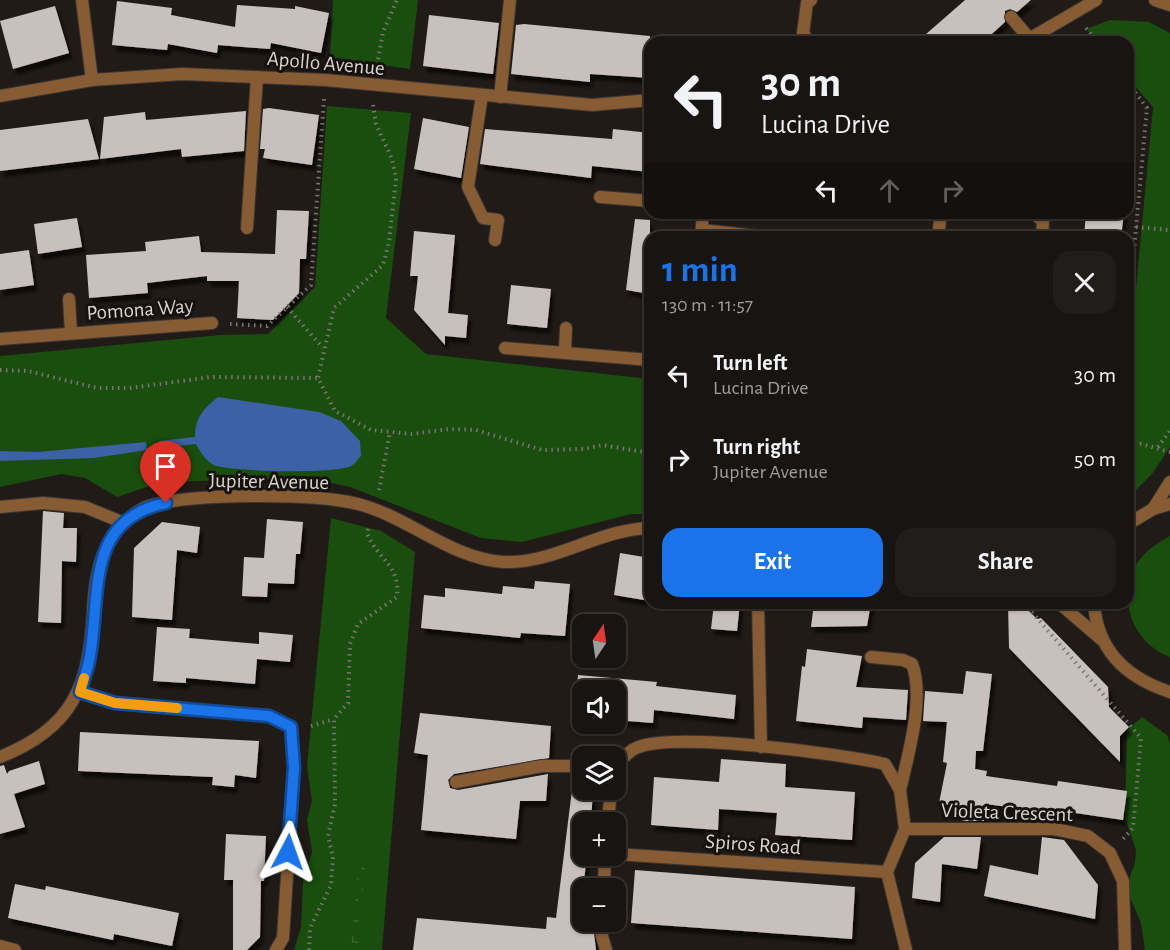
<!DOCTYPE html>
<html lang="en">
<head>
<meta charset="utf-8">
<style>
  body { margin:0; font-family:"Alegreya Sans",sans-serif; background:#211d1a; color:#f1f3f6; height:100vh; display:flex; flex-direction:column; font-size:22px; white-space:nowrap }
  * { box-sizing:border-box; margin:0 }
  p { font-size:20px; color:#9f9e9f }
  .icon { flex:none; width:33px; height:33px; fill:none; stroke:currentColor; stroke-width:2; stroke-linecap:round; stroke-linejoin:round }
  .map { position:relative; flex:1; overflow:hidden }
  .details { position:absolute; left:644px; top:231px; width:490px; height:378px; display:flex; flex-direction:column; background:#181411; border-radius:18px; box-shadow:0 2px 4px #0004,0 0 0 2px #363331 }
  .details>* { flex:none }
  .guide { position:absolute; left:644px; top:36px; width:490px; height:183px; border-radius:18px; box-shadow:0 2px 4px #0004,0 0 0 2px #363331; background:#181411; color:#f1f3f6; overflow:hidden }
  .needle { width:39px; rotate:13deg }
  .buttons { position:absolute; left:572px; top:614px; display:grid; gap:12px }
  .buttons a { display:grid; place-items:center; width:54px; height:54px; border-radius:12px; background:#181411; box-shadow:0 2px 4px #0004,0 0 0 2px #363331; font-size:30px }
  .pin { position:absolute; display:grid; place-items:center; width:51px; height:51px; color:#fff; margin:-62px -26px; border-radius:50% 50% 50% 0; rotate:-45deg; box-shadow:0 0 6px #0007 }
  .pin .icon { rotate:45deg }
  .me { position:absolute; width:66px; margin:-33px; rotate:4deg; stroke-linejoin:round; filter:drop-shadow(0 0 4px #0008) }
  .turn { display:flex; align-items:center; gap:21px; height:126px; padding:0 18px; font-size:27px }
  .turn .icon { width:78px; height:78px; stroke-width:2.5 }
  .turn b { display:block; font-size:42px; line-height:51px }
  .lanes { display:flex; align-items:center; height:57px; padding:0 18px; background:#0003; justify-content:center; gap:30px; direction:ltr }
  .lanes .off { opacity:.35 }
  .round { display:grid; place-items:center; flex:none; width:63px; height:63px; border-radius:18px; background:#211d1a }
  .headline { display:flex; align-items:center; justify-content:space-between; height:102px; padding:0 18px }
  h1 { font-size:36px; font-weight:700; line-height:45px; color:#1a73e8 }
  .cta { display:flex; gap:12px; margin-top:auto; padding:12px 18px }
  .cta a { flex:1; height:69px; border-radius:18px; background:#1a73e8; color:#fff; font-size:24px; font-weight:700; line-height:69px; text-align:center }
  .cta a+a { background:#211d1a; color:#f1f3f6 }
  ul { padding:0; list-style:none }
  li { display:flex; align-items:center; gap:18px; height:84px; padding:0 18px }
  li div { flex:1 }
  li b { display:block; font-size:22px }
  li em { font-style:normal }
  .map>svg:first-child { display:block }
  .green { fill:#194e0e }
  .wetland { fill:url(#wetland-marsh) }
  .water { fill:#3d61a5 }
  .building { fill:#c8c0bc; filter:url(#shadow) }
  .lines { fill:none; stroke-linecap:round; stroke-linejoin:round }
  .service-casing { stroke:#3a3531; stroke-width:14 }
  .minor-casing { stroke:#3a3531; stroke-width:14 }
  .tertiary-casing { stroke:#3a3531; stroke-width:14 }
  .path { stroke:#7a7672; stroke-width:4; stroke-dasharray:1.5 4.5; stroke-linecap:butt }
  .service { stroke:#875b34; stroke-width:12 }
  .minor { stroke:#875b34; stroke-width:12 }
  .tertiary { stroke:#875b34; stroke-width:12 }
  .route-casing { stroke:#114b97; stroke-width:15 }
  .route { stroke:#1a73e8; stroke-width:10 }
  .slow { stroke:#f59e0b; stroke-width:10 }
  .labels { text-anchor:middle; stroke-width:6; stroke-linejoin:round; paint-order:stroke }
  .street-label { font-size:21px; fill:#d9d5d2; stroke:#17120e }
</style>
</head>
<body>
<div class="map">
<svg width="1170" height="950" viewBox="0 0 1170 950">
  <defs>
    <pattern id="wetland-marsh" width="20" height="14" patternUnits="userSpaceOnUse" patternTransform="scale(1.5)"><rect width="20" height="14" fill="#194e0e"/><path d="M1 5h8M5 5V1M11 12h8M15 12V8" fill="none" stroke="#3a6730"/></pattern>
    <filter id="shadow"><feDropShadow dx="3.5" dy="6" stdDeviation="1.5" flood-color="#0009"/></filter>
  </defs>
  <rect width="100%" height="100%" fill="#201b17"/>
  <path class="green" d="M333 0H418L410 69 330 57Z
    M1110 20 1149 22 1170 33V447L1152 474 1128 498V374L1153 107 1128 78V42H1098L1086 29Z
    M327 106 411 113 386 318 426 354 649 379V514H631L522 542 481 538 350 487 308 478 161 482 117 497 85 478 61 474 0 487V356L220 335 268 334 315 287Z
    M331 518 381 531 415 552 382 950H294L301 927 303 882 312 852 307 820 312 801 307 766Z
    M1170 536V657C1132 643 1115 596 1138 562 1146 550 1158 543 1170 536Z
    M1142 717 1167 735 1170 744V950H1145L1141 923 1130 897V876L1135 863 1136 850 1125 818 1127 730Z"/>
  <path class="wetland" d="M359 853 366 855 358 950H351Z"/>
  <path class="water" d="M218 397 319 412 341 421 360 441 361 456C358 459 355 464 351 466 337 474 230 472 214 465 206 461 200 452 196 444L160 448 159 441 195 437C195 418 203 409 218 397Z
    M146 442 147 450 94 458 0 461V451L38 452Z"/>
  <path class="building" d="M965 0H1031L1017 12 1010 9 1005 11V22L983 42H917Z
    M117 1 172 8 171 15 235 27 237 5 295 9V6L329 13 321 53 271 43 270 49 218 45 217 53 168 44 167 50 112 45Z
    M55 6 69 53 13 69 0 21Z
    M429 15 499 23 493 74 423 66Z
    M524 24 650 36V78L590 74V82L511 74 516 25Z
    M269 108 319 115 312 165 263 158 265 149H260L263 109Z
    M246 111 244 151 182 157 181 149 100 159 104 117 145 112 146 120Z
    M423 118 469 127 461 178 414 169Z
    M88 119 99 159 0 171V130Z
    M485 129 612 139 613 129 650 133V172L592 166 591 178 480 164Z
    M277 210 309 211 306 259H300L299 293 273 320 237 318 239 281H207V276L147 283 148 293 89 298 86 255 146 251 145 242 199 236 201 252 275 254Z
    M1086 213H1124L1121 237H1084Z
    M77 218 82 247 38 254 34 224Z
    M635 219 650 220V294L626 290Z
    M414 231 455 235 448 313 468 315 466 338 445 336V345L414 310 418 276H410Z
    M29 250 34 285 0 290V254Z
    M511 285 551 289 547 328 507 324Z
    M43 511 64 513 63 528H77L76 562 62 561 61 623 38 622Z
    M267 519 303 522 300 554H296L294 584 268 583 267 597 242 596 244 557 264 558Z
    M162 522 200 527 197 553 177 550 172 620 132 617 134 548Z
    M620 553 650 558V601L614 595Z
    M535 581 570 584 565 636 521 633 520 638 421 628 424 595 445 597V588L502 594 503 586 534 589Z
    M714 603H740L737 631 711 629Z
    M814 603H871L867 626 811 627Z
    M1008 603H1021L1037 619 1041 618 1108 687 1109 707 1129 727 1120 736V762L1009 648Z
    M157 627 190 629 189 638 259 644V632L293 635 290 662 257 659 255 684 186 678V683L153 681Z
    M807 649 862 656 856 687 908 690 906 720 863 717 862 728 796 721 802 666 805 667Z
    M966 671 992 674 983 751H976L975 769 987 771 986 776 1057 786 1058 781 1127 791 1123 820 1041 808 1044 812 986 804 984 821H962L975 810 939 803 947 763 943 762 947 722 923 721 925 691 963 694Z
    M578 675 657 682 656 686 736 695 734 719 654 710 653 723 615 720V690H582V717H575Z
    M420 713 551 726 549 758 454 774 448 780 450 788 458 790 548 774 546 801H520L516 839 421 830 428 755 414 753Z
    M80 732 259 741 256 778 235 775 234 787 212 785 213 777 78 771Z
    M721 759 786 764 785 787 855 792 852 840 775 835 777 813 719 809 718 830 651 825 654 777 719 782Z
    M39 761 45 784 14 794 25 827 0 834V766L4 765 7 774 9 771Z
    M574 774H582V789H593L591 822H582V855H587L578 932 594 933 596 950H413L417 918 546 929 547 917 556 918Z
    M226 834 266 836 264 881H261L260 937 247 950H233V880H224Z
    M981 837 977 869 942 864 940 902 912 898 915 863 944 837Z
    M1042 837 1064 840 1098 885 1095 919 984 896 990 865 1038 875Z
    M635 870 855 887 852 939 631 923Z
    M15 884 45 890 46 886 179 913 172 946 114 934 113 940 8 918Z"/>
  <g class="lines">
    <g class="service-casing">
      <path id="service" d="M1011 17 1029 38
        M809 42 803 33 807 3 811 0
        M482 95 468 187 483 218 498 220 495 240
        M500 97 510 0
        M600 197 650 201
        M1033 213 1043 221 1042 237
        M247 228 257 77
        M702 230 765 237
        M938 237 941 213
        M871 657 903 660 912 664C925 697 908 756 900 790
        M456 782 542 766H582"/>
    </g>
    <g class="minor-casing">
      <path id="minor" d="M82 0 92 80
        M1155 0 1170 5
        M1024 42 1096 0
        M0 96 92 80 182 74 325 80 592 105 650 100
        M701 237 703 213
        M69 299 71 333
        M0 339 212 323
        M505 348 650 360
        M565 351 566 328
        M0 507 43 503 85 507 124 523
        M1153 509 1170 482
        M758 603 761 747
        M1059 603 1102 640
        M80 692 115 703 269 716 291 727 294 767 283 938 276 950
        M0 757C73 728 89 686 93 612 94 589 97 562 109 542 117 528 134 511 149 506 192 493 314 493 358 504 409 517 451 559 504 562 555 564 599 529 650 528
        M615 766C621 760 629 751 636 748 673 731 842 754 885 764L900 790 905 829 887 872 906 950
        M608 822 611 789
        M905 829H1054L1088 836 1110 853 1123 881 1125 950
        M615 854 887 872
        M604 888 605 855
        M602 921V936L606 950
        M0 946 15 950"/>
    </g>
    <g class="tertiary-casing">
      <path id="tertiary" d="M1128 524 1153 509 1170 504
        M1094 603C1097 651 1127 678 1170 692"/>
    </g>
    <path class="path" d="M1086 28 1097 42
      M377 65 383 32 397 0
      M1128 83 1147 108 1128 315
      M373 105 376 124 392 159 396 179 389 242 383 265 334 308 318 378 335 411 371 430 412 434 449 429 476 430 542 450 584 449 602 445 650 453
      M1136 227 1170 230
      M287 307 323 348
      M230 324 267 326 311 285 324 99
      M0 370 28 371 97 388H130L211 377 318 378
      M1128 446 1141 444 1170 452
      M1158 447 1170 431
      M379 490 390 432
      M1024 603 1141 738 1133 828 1123 839
      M311 726 334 719
      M309 950 310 928 331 885 333 857 328 836 335 804 334 719 348 703 350 644 358 624 397 597C400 563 378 561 367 533L368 529"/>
    <use href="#service" class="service"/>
    <use href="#minor" class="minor"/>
    <use href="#tertiary" class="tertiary"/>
  </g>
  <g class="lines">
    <g class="route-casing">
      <path id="route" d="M166 503C82 520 102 599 89 661 87 671 83 681 80 692L115 703 269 716 291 727 294 767 288 852"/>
    </g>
    <use href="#route" class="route"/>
    <path class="slow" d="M84 678 80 692 115 703 177 708"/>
  </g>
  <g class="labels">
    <g class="street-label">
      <text transform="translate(326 63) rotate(5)" y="7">Apollo Avenue</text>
      <text transform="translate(140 309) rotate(-4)" y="7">Pomona Way</text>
      <text transform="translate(269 481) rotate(1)" y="7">Jupiter Avenue</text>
      <text transform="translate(1007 812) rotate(2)" y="7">Violeta Crescent</text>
      <text transform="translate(753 844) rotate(4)" y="7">Spiros Road</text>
    </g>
  </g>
</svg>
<div class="buttons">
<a><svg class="needle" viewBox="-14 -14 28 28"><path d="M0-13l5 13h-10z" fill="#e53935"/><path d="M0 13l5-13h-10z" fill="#9f9e9f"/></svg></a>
<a><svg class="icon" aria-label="sound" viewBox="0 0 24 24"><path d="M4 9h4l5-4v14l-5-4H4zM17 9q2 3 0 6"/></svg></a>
<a><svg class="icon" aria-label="layers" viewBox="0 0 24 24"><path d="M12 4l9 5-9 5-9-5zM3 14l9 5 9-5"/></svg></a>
<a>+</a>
<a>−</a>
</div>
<div class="pin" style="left:166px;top:503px;background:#d93025"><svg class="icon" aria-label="arrive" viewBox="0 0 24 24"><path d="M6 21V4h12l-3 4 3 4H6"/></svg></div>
<svg class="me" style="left:288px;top:852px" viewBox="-20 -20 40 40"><path d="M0-17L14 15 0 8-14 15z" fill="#1a73e8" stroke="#fff" stroke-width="4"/></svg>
<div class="guide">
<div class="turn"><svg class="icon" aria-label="left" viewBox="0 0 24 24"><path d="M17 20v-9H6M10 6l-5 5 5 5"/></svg><div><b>30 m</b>Lucina Drive</div></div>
<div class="lanes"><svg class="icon" aria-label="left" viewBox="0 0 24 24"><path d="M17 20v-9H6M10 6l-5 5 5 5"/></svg><svg class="icon off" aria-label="ahead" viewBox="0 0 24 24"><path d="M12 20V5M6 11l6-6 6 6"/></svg><svg class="icon off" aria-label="right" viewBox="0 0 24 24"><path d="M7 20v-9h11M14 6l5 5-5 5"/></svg></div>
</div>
<section class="details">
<div class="headline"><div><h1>1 min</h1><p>130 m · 11:57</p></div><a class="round"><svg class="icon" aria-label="close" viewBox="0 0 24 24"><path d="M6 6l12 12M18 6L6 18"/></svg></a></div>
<ul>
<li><svg class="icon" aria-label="left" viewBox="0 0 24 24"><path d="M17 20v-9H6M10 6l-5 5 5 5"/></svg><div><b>Turn left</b><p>Lucina Drive</p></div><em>30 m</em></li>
<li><svg class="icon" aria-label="right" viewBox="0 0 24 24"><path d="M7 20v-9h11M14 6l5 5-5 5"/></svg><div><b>Turn right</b><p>Jupiter Avenue</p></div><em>50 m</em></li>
</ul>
<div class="cta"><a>Exit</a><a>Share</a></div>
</section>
</div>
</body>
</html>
